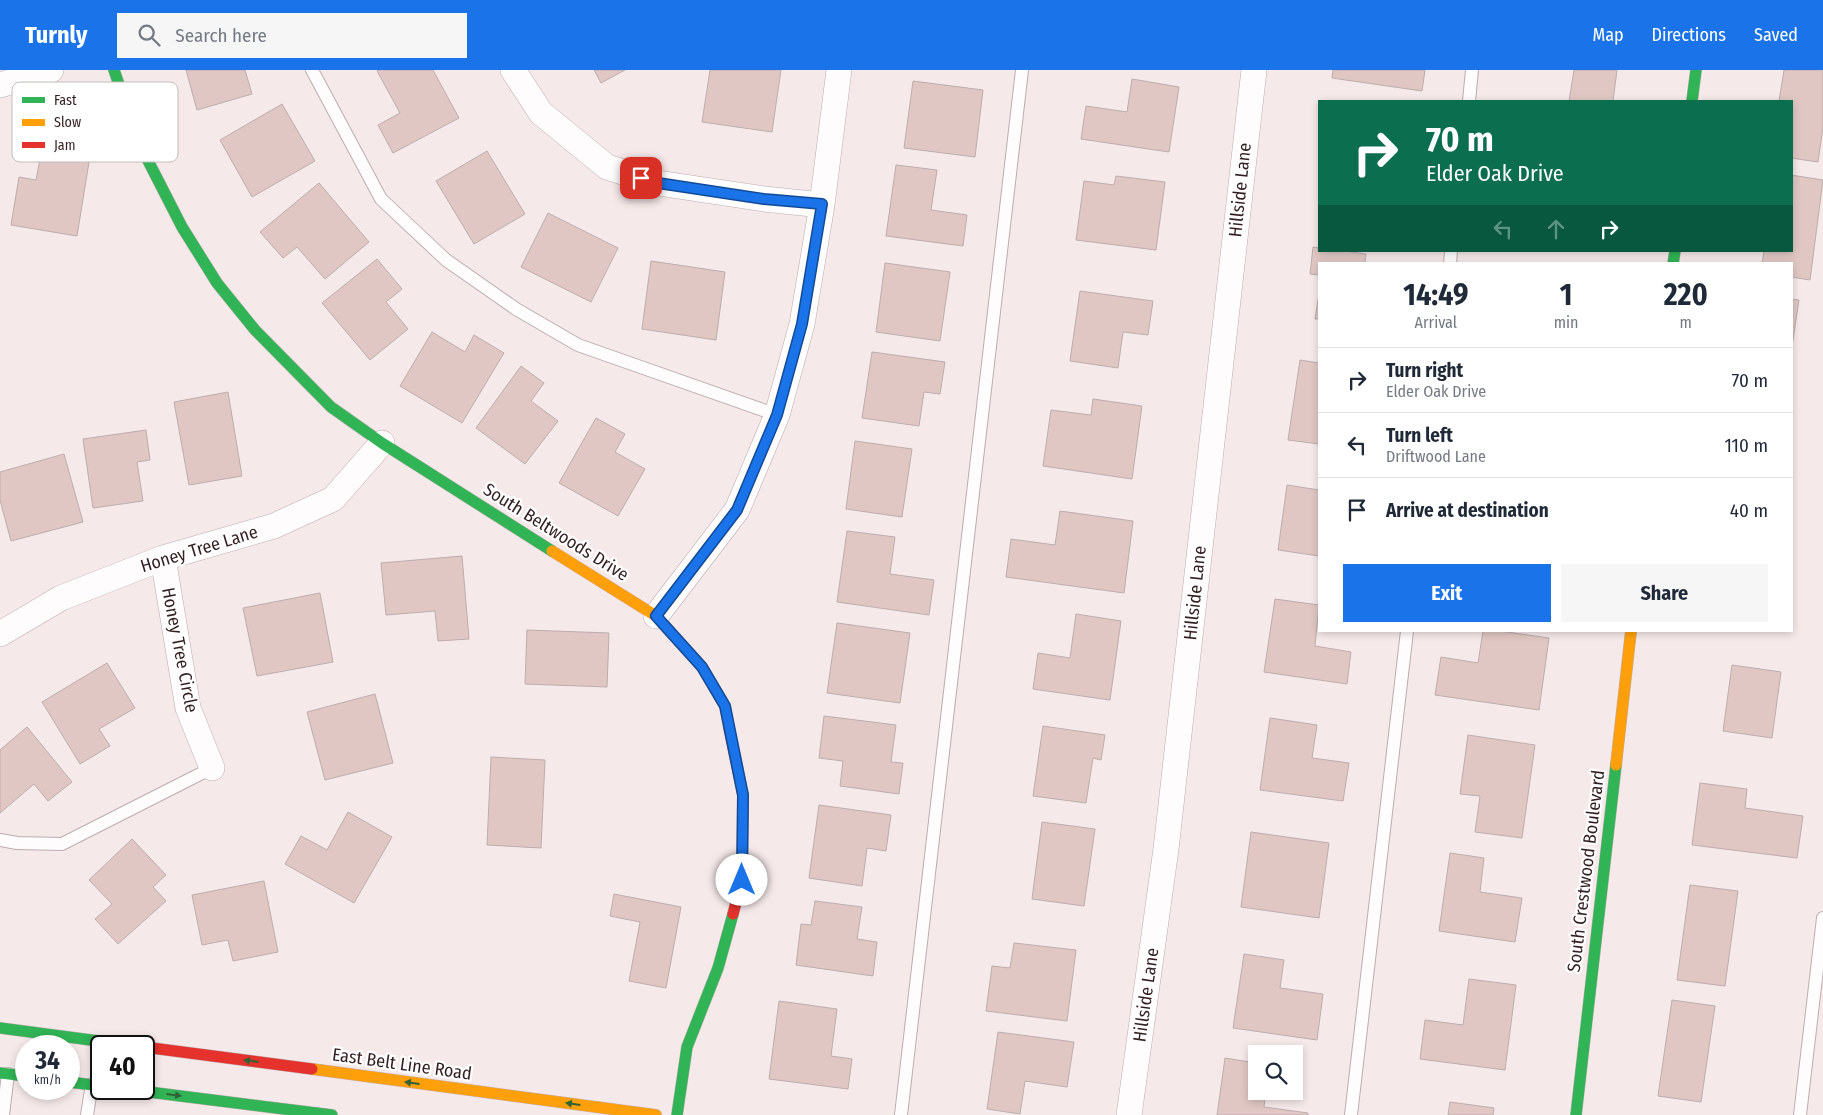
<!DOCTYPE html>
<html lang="en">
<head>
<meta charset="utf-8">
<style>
  body { margin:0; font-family:"Fira Sans Condensed",sans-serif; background:#f6f6f7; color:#1f2937; height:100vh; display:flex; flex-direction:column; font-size:19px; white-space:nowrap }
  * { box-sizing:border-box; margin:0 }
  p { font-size:16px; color:#747a83 }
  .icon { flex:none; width:28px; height:28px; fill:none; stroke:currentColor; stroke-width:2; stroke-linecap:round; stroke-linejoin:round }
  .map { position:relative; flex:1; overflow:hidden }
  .panel { position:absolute; left:1318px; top:192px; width:475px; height:370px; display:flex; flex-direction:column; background:#fff; border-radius:0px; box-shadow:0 2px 8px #0003 }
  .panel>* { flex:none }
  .top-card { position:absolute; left:1318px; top:30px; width:475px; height:152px; border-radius:0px; box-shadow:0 2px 8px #0003; background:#0b6e4f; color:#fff; overflow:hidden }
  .buttons { position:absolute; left:1248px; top:975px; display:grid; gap:10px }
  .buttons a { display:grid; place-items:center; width:55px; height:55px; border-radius:0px; background:#fff; box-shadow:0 2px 8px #0003; font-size:25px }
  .speed { position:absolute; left:15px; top:965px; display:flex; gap:10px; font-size:25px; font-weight:700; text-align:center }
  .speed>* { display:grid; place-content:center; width:65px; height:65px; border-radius:50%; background:#fff; box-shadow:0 2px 8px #0003; line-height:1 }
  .speed small { font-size:12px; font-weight:400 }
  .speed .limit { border:2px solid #111; border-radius:8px; background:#fff; color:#111 }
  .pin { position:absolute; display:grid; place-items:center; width:42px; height:42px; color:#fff; margin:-21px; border-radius:10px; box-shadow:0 2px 8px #0006 }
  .me { position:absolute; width:55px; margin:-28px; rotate:0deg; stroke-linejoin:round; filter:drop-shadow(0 0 4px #0008) }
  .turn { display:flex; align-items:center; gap:18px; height:105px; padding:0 25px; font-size:22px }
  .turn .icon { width:65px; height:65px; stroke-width:2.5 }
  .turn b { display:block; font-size:35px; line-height:42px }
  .lanes { display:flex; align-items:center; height:48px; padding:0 25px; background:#0003; justify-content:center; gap:25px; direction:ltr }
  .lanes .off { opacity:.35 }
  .eta { display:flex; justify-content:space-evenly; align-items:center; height:85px; text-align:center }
  .eta b { font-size:30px; font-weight:700; line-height:35px }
  .cta { display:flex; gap:10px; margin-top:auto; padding:10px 25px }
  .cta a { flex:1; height:58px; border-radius:0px; background:#1a73e8; color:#fff; font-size:20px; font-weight:700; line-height:58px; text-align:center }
  .cta a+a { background:#f6f6f7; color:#1f2937 }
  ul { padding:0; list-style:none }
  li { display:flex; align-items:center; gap:15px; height:65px; padding:0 25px; border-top:1px solid #e0e1e3 }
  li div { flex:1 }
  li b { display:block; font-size:19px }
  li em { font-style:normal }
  header { display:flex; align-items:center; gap:30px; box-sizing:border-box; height:70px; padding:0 25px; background:#1a73e8; color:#fff }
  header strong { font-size:24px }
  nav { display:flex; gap:28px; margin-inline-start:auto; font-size:18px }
  .search { width:350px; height:45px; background:#f6f6f7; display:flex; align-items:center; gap:12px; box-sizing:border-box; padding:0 18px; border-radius:0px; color:#747a83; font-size:19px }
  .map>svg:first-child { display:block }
  .building { fill:#e0c7c4; stroke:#bcadac }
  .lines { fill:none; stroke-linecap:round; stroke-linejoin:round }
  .lane-casing { stroke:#bcadaf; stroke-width:14 }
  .street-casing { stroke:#bcadaf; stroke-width:26 }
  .fast-casing { stroke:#bcadaf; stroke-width:12 }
  .slow-casing { stroke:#bcadaf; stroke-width:12 }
  .jam-casing { stroke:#bcadaf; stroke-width:12 }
  .lane { stroke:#fefcfc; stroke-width:12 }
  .street { stroke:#fefcfc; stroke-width:25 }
  .fast { stroke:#30b455; stroke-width:11 }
  .slow { stroke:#ff9f0a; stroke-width:11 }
  .jam { stroke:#e5322d; stroke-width:11 }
  .oneway { fill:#326238 }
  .route-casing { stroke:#114b97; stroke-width:12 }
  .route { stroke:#1a73e8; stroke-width:9 }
  .labels { text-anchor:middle; stroke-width:4.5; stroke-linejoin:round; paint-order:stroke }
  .street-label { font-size:18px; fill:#331f21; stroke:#fff }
  .key { fill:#fff; stroke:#c2bcbc; stroke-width:1 }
  .key-label { font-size:14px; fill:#331f21 }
</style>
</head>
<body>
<header>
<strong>Turnly</strong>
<div class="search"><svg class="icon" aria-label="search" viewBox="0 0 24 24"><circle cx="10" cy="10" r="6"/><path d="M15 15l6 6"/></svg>Search here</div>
<nav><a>Map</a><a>Directions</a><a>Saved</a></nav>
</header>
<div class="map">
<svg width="1823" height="1045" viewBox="0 0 1823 1045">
  <rect width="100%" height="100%" fill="#f6e9ea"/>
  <path class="building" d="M186 0H245L252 24 197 40Z
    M378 0H433L459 48 393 83 378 55 400 43 377 1Z
    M594 0H625L601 13Z
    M710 0H781L772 62 702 52Z
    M1333 0H1425L1422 21 1332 8Z
    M1574 0H1617L1613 31H1569Z
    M1784 0H1823V57L1818 92 1791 88V31H1779Z
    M1132 9 1179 17 1169 82 1081 69 1086 36 1127 42Z
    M913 11 983 20 975 87 904 78Z
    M282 34 315 91 252 127 220 70Z
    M487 81 525 144 474 174 436 111Z
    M41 84 89 92 77 166 11 155 19 107 36 110Z
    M896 95 937 100 931 140 967 145 963 176 886 166Z
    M1791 105 1823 110 1810 210 1791 207V194H1762L1764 181H1791Z
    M1116 106 1165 112 1156 180 1076 170 1084 111 1114 115Z
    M319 113 369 172 325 209 297 177 283 188 260 162Z
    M548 143 618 178 591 232 521 197Z
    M1313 177 1319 178V181H1344L1366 184 1365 194H1319V205L1310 204Z
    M377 189 402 219 386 232 408 259 370 290 322 233Z
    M651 191 725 202 716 270 642 259Z
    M885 193 950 202 940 271 876 262Z
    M1080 221 1153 231 1148 265 1123 262 1118 298 1070 291Z
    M1319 224V249H1315Z
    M1791 229 1799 230 1791 283Z
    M432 262 465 282 474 265 504 283 462 353 400 316Z
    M872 282 945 292 940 324 924 322 919 356 862 348Z
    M1300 290 1319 293V374L1288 370Z
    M521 296 544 313 531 331 558 351 525 394 476 358Z
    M228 322 242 406 189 415 174 332Z
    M1093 329 1142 336 1132 409 1043 396 1051 340 1091 345Z
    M596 348 625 364 615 382 645 399 618 446 559 413Z
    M146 360 150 390 137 392 143 431 93 438 83 369Z
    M855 371 912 379 902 447 846 439Z
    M64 384 83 452 11 471 0 430V402Z
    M1287 415 1319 420V486L1278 480Z
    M1060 441 1133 451 1124 523 1006 507 1011 469 1055 475Z
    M847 461 895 467 890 504 934 510 929 545 837 532Z
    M462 486 469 569 438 571 435 541 386 545 381 493Z
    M320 523 333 592 257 606 243 538Z
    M1275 529 1319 535 1315 576 1351 582 1347 614 1264 602Z
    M1076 544 1121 551 1110 630 1033 619 1038 583 1070 588Z
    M837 553 910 563 900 633 827 623Z
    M527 560 609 563 607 617 525 614Z
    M1483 561H1500L1549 568 1539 640 1435 625 1441 587 1478 593Z
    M107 593 135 638 99 659 110 676 80 694 42 632Z
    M1732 595 1781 602 1772 668 1723 661Z
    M375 624 393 693 325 710 307 642Z
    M824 646 896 655 891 692 903 693 899 724 840 716 843 691 819 688Z
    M1270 648 1317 655 1312 688 1349 693 1343 731 1260 720Z
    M1043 656 1105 665 1101 690 1093 688 1086 733 1033 726Z
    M27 657 72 712 48 731 34 714 0 743V680Z
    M1468 665 1535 675 1522 768 1475 762 1480 726 1460 724Z
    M491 687 545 690 541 778 487 775Z
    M1700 713 1747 719 1745 738 1803 746 1797 788 1692 775Z
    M819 735 891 745 886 781 867 778 862 816 809 808Z
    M348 742 392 767 354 833 285 794 301 766 327 780Z
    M1042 752 1095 759 1084 836 1032 829Z
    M1251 762 1329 773 1319 848 1241 837Z
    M132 769 166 805 153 817 166 831 118 874 95 849 112 834 89 810Z
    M1450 783 1484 788 1480 822 1522 828 1515 872 1439 861Z
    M264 811 278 882 233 891 228 870 202 875 192 825Z
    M1690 815 1738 821 1725 916 1677 910Z
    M614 824 681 837 666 918 629 911 640 852 610 846Z
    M815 831 862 837 857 869 877 872 873 906 796 895 801 854 811 855Z
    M1014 873 1076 880 1067 951 986 941 992 896 1010 898Z
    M1244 884 1284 890 1280 918 1323 924 1317 970 1233 958Z
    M1469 909 1516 915 1505 1000 1420 989 1425 950 1463 955Z
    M1672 930 1715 936 1701 1032 1658 1026Z
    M779 931 837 939 831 986 852 989 848 1019 769 1009Z
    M998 962 1074 972 1067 1017 1025 1011 1020 1044 987 1039Z
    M1225 988 1256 993V1021H1266L1264 1037 1308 1043V1045H1217Z
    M1450 1032 1494 1038 1493 1045H1448Z"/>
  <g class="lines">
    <g class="lane-casing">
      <path id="lane" d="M312 0 381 129 446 190 516 239 578 275 777 345
        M1469 31 1472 0
        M1450 194 1451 181
        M0 770 17 773 62 774 212 698
        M3 1045 8 1004
        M87 1045 92 1014
        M901 1045 1022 0
        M1351 1045 1407 561
        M1800 1045 1823 848"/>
    </g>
    <g class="street-casing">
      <path id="street" d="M513 0 541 43 607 97 658 113 764 129 822 135
        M0 15 51 0
        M163 488 188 638 212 698
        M656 546 737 440 777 345 802 254 822 135 839 0
        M0 564 61 528 163 488 274 456 333 429 382 373
        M1129 1045 1166 779 1254 0"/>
    </g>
    <g class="fast-casing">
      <path id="fast" d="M114 0 139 73 182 157 217 213 255 260 331 337 382 373 552 481
        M1692 31 1696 0
        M1673 194 1675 181
        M0 958 136 976
        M0 1003 26 1006
        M69 1012 101 1016
        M125 1019 332 1045
        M677 1045 687 977 718 898 733 844
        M1576 1045 1616 695"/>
    </g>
    <g class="slow-casing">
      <path id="slow" d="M552 481 656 546 702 597 725 636 729 658
        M1616 695 1631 561
        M312 999 656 1045"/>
    </g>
    <g class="jam-casing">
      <path id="jam" d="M729 658 743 725 742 810 733 844
        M144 977 312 999"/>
    </g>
    <use href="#lane" class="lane"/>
    <use href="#street" class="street"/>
    <use href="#fast" class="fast"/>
    <use href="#slow" class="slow"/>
    <use href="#jam" class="jam"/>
  </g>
  <defs><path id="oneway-solid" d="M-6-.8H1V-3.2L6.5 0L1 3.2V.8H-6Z" transform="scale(1.25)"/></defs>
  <g class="oneway">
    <use href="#oneway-solid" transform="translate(251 991) rotate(-173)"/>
    <use href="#oneway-solid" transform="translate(412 1013) rotate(-172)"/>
    <use href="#oneway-solid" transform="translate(174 1025) rotate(7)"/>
    <use href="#oneway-solid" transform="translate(573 1034) rotate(-172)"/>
  </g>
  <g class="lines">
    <g class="route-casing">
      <path id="route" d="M641 108 658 113 764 129 822 134 802 254 777 345 737 440 656 546 702 597 725 636 743 725 742 810"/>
    </g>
    <use href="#route" class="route"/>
  </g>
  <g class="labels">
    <g class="street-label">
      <text transform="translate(1240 120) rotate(-84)" y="6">Hillside Lane</text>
      <text transform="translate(556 462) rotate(32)" y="6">South Beltwoods Drive</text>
      <text transform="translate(199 479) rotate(-17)" y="6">Honey Tree Lane</text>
      <text transform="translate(1195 523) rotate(-84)" y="6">Hillside Lane</text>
      <text transform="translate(180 580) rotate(79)" y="6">Honey Tree Circle</text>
      <text transform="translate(1586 801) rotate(-83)" y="6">South Crestwood Boulevard</text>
      <text transform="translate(1146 925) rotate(-82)" y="6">Hillside Lane</text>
      <text transform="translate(402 994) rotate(8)" y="6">East Belt Line Road</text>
    </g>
  </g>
  <rect x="12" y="12" width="166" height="80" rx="8" class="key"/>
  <rect x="22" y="27" width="23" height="6" fill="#30b455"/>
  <rect x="22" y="49" width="23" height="7" fill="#ff9f0a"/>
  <rect x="22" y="72" width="23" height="6" fill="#e5322d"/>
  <g class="key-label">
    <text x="54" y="35">Fast</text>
    <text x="54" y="57">Slow</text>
    <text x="54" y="80">Jam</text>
  </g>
</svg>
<div class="buttons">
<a><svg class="icon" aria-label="search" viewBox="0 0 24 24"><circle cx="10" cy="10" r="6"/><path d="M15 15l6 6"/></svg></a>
</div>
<div class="speed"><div>34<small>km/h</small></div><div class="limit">40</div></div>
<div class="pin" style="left:641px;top:108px;background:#d93025"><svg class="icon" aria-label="arrive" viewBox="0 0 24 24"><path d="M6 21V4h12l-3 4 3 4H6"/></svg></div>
<svg class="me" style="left:742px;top:810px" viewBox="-20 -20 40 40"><circle r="19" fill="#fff"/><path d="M0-13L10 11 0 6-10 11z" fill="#1a73e8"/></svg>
<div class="top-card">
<div class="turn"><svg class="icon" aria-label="right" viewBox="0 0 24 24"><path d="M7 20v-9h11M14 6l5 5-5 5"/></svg><div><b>70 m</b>Elder Oak Drive</div></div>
<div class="lanes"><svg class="icon off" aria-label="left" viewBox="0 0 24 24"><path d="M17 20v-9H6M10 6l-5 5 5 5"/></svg><svg class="icon off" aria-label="ahead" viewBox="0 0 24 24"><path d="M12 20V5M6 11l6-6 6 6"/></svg><svg class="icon" aria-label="right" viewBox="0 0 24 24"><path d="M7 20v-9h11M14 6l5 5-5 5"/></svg></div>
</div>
<section class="panel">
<div class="eta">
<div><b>14:49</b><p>Arrival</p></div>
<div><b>1</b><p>min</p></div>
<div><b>220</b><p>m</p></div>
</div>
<ul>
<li><svg class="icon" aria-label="right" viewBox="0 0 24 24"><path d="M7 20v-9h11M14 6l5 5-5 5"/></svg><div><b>Turn right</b><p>Elder Oak Drive</p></div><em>70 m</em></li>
<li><svg class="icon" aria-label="left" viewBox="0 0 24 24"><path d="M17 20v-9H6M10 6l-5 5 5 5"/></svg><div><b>Turn left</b><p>Driftwood Lane</p></div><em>110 m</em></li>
<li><svg class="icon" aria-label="arrive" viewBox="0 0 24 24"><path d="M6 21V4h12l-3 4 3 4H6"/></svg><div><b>Arrive at destination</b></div><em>40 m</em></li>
</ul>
<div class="cta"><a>Exit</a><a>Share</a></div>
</section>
</div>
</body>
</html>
